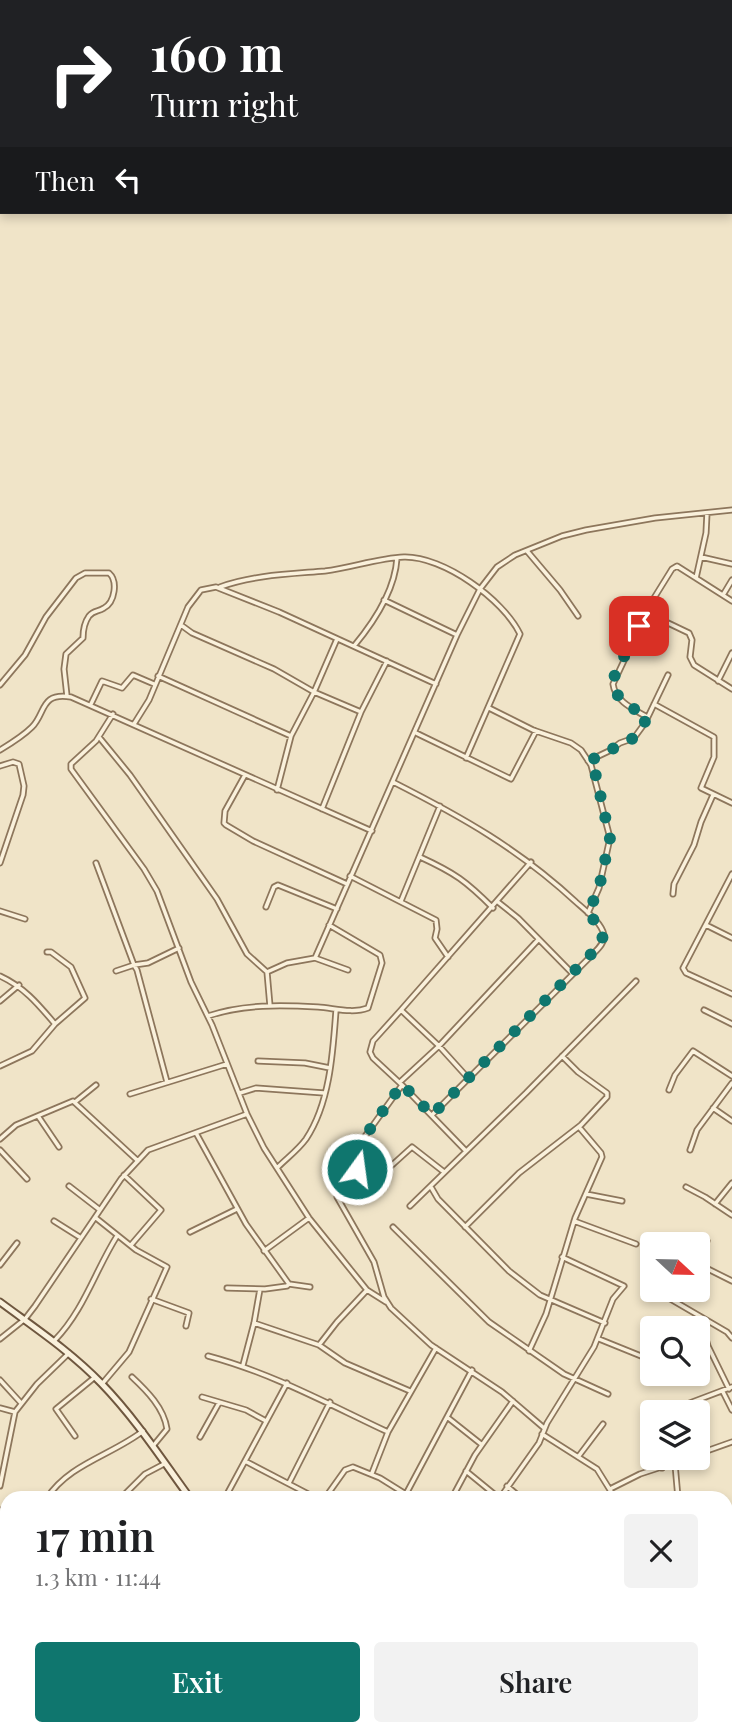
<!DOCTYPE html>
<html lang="en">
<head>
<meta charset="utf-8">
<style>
  body { margin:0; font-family:"Playfair Display",serif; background:#f2f2f2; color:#202124; height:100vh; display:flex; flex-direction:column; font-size:26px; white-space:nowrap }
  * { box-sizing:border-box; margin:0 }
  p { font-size:23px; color:#757577 }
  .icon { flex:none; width:38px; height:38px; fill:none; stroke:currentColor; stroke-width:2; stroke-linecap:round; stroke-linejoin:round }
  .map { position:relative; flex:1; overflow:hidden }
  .panel { position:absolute; left:0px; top:1491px; width:733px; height:245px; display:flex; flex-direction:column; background:#fff; border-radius:21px 21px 0 0; box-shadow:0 4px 10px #0003 }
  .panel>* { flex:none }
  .banner { position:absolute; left:0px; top:0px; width:733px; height:214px; box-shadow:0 4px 10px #0003; background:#202124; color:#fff; overflow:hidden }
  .needle { width:46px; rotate:112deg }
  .buttons { position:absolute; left:640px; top:1232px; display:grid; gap:14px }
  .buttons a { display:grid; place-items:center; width:70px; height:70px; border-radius:7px; background:#fff; box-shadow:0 4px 10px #0003; font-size:35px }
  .pin { position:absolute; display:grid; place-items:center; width:60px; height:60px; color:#fff; margin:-30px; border-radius:14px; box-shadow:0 4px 10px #0006 }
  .me { position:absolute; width:77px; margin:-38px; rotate:14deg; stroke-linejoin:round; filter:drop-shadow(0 0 5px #0008) }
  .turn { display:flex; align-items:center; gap:24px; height:147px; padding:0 35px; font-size:32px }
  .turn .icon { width:91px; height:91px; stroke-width:2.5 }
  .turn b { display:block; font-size:49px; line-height:60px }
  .then { display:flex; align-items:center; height:66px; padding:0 35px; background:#0003; gap:14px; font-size:26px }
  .round { display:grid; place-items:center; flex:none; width:74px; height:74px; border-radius:7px; background:#f2f2f2 }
  .overview { display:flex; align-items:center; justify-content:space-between; height:119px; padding:0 35px }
  h1 { font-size:42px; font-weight:600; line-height:52px }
  .action { display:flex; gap:14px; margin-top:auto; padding:14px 35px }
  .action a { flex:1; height:80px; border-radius:7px; background:#0f766e; color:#fff; font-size:28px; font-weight:600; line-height:80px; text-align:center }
  .action a+a { background:#f2f2f2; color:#202124 }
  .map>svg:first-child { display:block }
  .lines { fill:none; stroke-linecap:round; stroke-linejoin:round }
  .minor-casing { stroke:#8d765c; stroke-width:7 }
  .secondary-casing { stroke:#6f573f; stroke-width:9 }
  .minor { stroke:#faf1dc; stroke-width:3.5 }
  .secondary { stroke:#faf1dc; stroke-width:5 }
  .route { stroke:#0f766e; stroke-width:12; stroke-dasharray:0 21.6 }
</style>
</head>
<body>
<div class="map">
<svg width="732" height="1736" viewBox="0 0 732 1736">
  <rect width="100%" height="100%" fill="#f0e4c8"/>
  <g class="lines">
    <g class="minor-casing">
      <path id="minor" d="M527 551 560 590 578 616
        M701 557 732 564
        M696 578 706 533 707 513
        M220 587C253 575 290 574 325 571 351 568 378 558 404 557 443 556 503 599 520 634L466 758
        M723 595 732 580
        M384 600 457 635
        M645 612 689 633 692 640 690 657 694 665 732 689
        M181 625 192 633 274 669 314 692 361 712
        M354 646C374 622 395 590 397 558
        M158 676 291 736
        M718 681 732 653
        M0 685 25 655 46 617 76 578 85 573H109C118 581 115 602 104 608 98 612 94 610 89 616 84 623 83 630 83 638L66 654 64 669 67 696
        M91 704 102 681 122 688 133 675 154 684
        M654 704 714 737V757L701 788 732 803
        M489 708 533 730 571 743 581 750 591 765 610 838 599 888 588 913
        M113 714 96 741 71 764V769L144 869 157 891 191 982 212 1025 247 1114 264 1148 309 1218 367 1290 386 1302
        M647 717C633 709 615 701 613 684L637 633 641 619 672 569 677 566 732 601
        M134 724 149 700 188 607 201 590 216 587 279 612 436 684
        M416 733 511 779 536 731
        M99 737 130 775 217 899 247 954 267 972 270 1006
        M0 750C10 744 23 736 32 727 46 713 40 692 71 697L372 831
        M588 761 609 751 620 743 634 738 645 723 668 675
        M0 766 13 762 19 764 24 786 23 795 0 863
        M245 775 225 811 224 823 226 825 253 841 347 884
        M393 782C462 817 519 849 576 902 585 910 602 923 604 935 605 942 599 948 594 953L432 1115
        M277 790 291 736 314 692 337 639
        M322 809 361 712 387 661
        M420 857C455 873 466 881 493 908
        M96 863 134 965 148 963 179 948
        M732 874 683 968 686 973 732 994
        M350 876 436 920 437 929 435 938 448 957
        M673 894 674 884 694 845 701 822 713 795
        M401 901 440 806
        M498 902 518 918 572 973
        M266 907 274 887 278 885 337 909
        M0 911 25 919
        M706 925 732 938
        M315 958 457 635 480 589 497 567 515 555 562 536 586 530 655 518 732 510
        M116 971 134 965 137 970 167 1082
        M267 972 287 963 315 958 348 970
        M0 976C24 987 38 1004 55 1024
        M0 1001 19 985
        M401 1010 373 1041 370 1052 373 1058 402 1085 465 1150
        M704 1010 732 1024
        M208 1016C243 1004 281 1005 318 1007 334 1008 352 1014 368 1008L382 963 380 955 329 925
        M258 1061 305 1063 330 1068
        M0 1066 32 1051 55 1024 85 998 71 967 51 952H47
        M468 1078 439 1046 401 1010 531 862
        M400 1082 439 1046 538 940
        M402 1085 363 1139 355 1175 337 1193V1197L374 1262 384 1297 391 1308 431 1345 502 1392 544 1428
        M669 1090 675 1075 693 1051 732 1076
        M240 1093 256 1088 324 1093
        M130 1094 227 1064
        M75 1102 96 1085
        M713 1108 732 1121
        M38 1116 59 1147
        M196 1133 246 1224 289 1284
        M0 1139 16 1125 73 1101 138 1161
        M0 1150 27 1179
        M690 1150 697 1130 732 1083
        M278 1167C287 1158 298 1150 306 1139 330 1103 333 1052 336 1010
        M124 1175 161 1210 131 1245
        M380 1176 412 1147 444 1172
        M69 1186 100 1210
        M431 1187 438 1199 509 1271 540 1295 605 1323
        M686 1187 705 1197 732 1215
        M586 1194 622 1201
        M715 1204 732 1183
        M410 1206 526 1093 636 981
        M96 1218 136 1250 167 1267 129 1352 102 1384
        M54 1221 81 1238
        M574 1221 636 1244
        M393 1227 489 1322 564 1374 608 1394
        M465 1227 519 1173 581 1125 607 1097V1093L578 1072 562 1056
        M190 1232 237 1209
        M264 1251 309 1218
        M698 1261 707 1241
        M698 1264 732 1281
        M0 1265 17 1243
        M227 1288 265 1289 287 1286 289 1284 310 1287
        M655 1290 727 1332 732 1338
        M151 1299 189 1313 186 1326
        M700 1318 708 1346 729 1389
        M254 1323 319 1345 345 1363 410 1391
        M0 1339 25 1319 35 1306 121 1179 148 1150 247 1114
        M599 1339 641 1356
        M55 1340C84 1310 95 1271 117 1236
        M319 1345 337 1322 367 1290
        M529 1351 546 1314 575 1218 602 1157 601 1153 579 1127
        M698 1351 708 1346
        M208 1356C272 1373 328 1404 388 1432
        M243 1365 254 1323 260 1289
        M132 1377C147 1391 164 1408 167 1429L153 1446
        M0 1380 21 1403
        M723 1392 732 1410
        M202 1397 246 1410 266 1421
        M0 1408 15 1412
        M666 1412 732 1387
        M447 1417 481 1444
        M653 1422V1428
        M542 1434 597 1469 615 1498
        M75 1436 56 1409 95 1377
        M200 1437 219 1403
        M698 1454 732 1442
        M578 1457 603 1424
        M660 1458 662 1468
        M245 1461 316 1498
        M675 1464 678 1498
        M466 1471 499 1498
        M372 1473 388 1432 436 1348
        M289 1483 330 1402
        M0 1486 15 1412 37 1384 69 1353
        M507 1486 521 1498
        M610 1489 640 1474 689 1458
        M406 1494 472 1370
        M47 1498C69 1464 112 1455 143 1431
        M121 1498 145 1474 164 1464
        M225 1498 287 1383
        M325 1498 345 1470 353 1467 380 1478 412 1498
        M452 1498 475 1455 513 1401
        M500 1498 539 1443 547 1423 594 1347 613 1299 624 1286 562 1257
        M0 1510V1523
        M726 1535 732 1531
        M0 1573 7 1559
        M726 1598 732 1594
        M726 1651 732 1655
        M0 1726 14 1736
        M76 1729 85 1736
        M148 1729 150 1736
        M219 1729 224 1736
        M268 1729 273 1736
        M329 1729 333 1733
        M500 1729 506 1736
        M68 1736 74 1729
        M196 1736 204 1729
        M352 1736 355 1729
        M473 1736 481 1729
        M542 1736 552 1729
        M608 1736 621 1729"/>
    </g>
    <g class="secondary-casing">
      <path id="secondary" d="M0 1302C35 1328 70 1351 101 1383 135 1418 161 1458 190 1498
        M411 1729 418 1736"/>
    </g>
    <use href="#minor" class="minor"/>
    <use href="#secondary" class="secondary"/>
  </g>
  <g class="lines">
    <path class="route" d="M357 1169 358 1153 363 1139 402 1084 432 1115 602 943 603 931 588 913 599 888 610 838 595 772 589 761 610 751 620 743 634 738 648 717 627 705 613 690 614 677 639 626"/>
  </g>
</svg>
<div class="buttons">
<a><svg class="needle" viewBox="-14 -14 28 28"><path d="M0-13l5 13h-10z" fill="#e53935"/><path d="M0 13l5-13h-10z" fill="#757577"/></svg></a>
<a><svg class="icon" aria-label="search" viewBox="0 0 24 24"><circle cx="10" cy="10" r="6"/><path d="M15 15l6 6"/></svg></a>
<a><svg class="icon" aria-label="layers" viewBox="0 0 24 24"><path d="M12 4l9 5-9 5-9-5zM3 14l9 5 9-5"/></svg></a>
</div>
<div class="pin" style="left:639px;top:626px;background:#d93025"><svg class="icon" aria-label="arrive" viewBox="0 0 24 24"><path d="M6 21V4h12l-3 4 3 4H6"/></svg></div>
<svg class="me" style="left:357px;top:1169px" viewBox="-20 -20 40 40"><circle r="17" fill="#0f766e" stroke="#fff" stroke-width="3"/><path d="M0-11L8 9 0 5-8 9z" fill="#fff"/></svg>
<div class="banner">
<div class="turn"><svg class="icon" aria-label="right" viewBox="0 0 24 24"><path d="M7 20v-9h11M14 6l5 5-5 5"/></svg><div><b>160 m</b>Turn right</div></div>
<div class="then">Then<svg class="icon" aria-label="left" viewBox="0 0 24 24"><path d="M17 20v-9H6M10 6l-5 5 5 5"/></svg></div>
</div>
<section class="panel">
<div class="overview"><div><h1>17 min</h1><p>1.3 km · 11:44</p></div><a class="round"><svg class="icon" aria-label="close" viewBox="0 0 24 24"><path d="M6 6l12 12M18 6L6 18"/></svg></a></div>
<div class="action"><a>Exit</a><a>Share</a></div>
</section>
</div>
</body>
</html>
